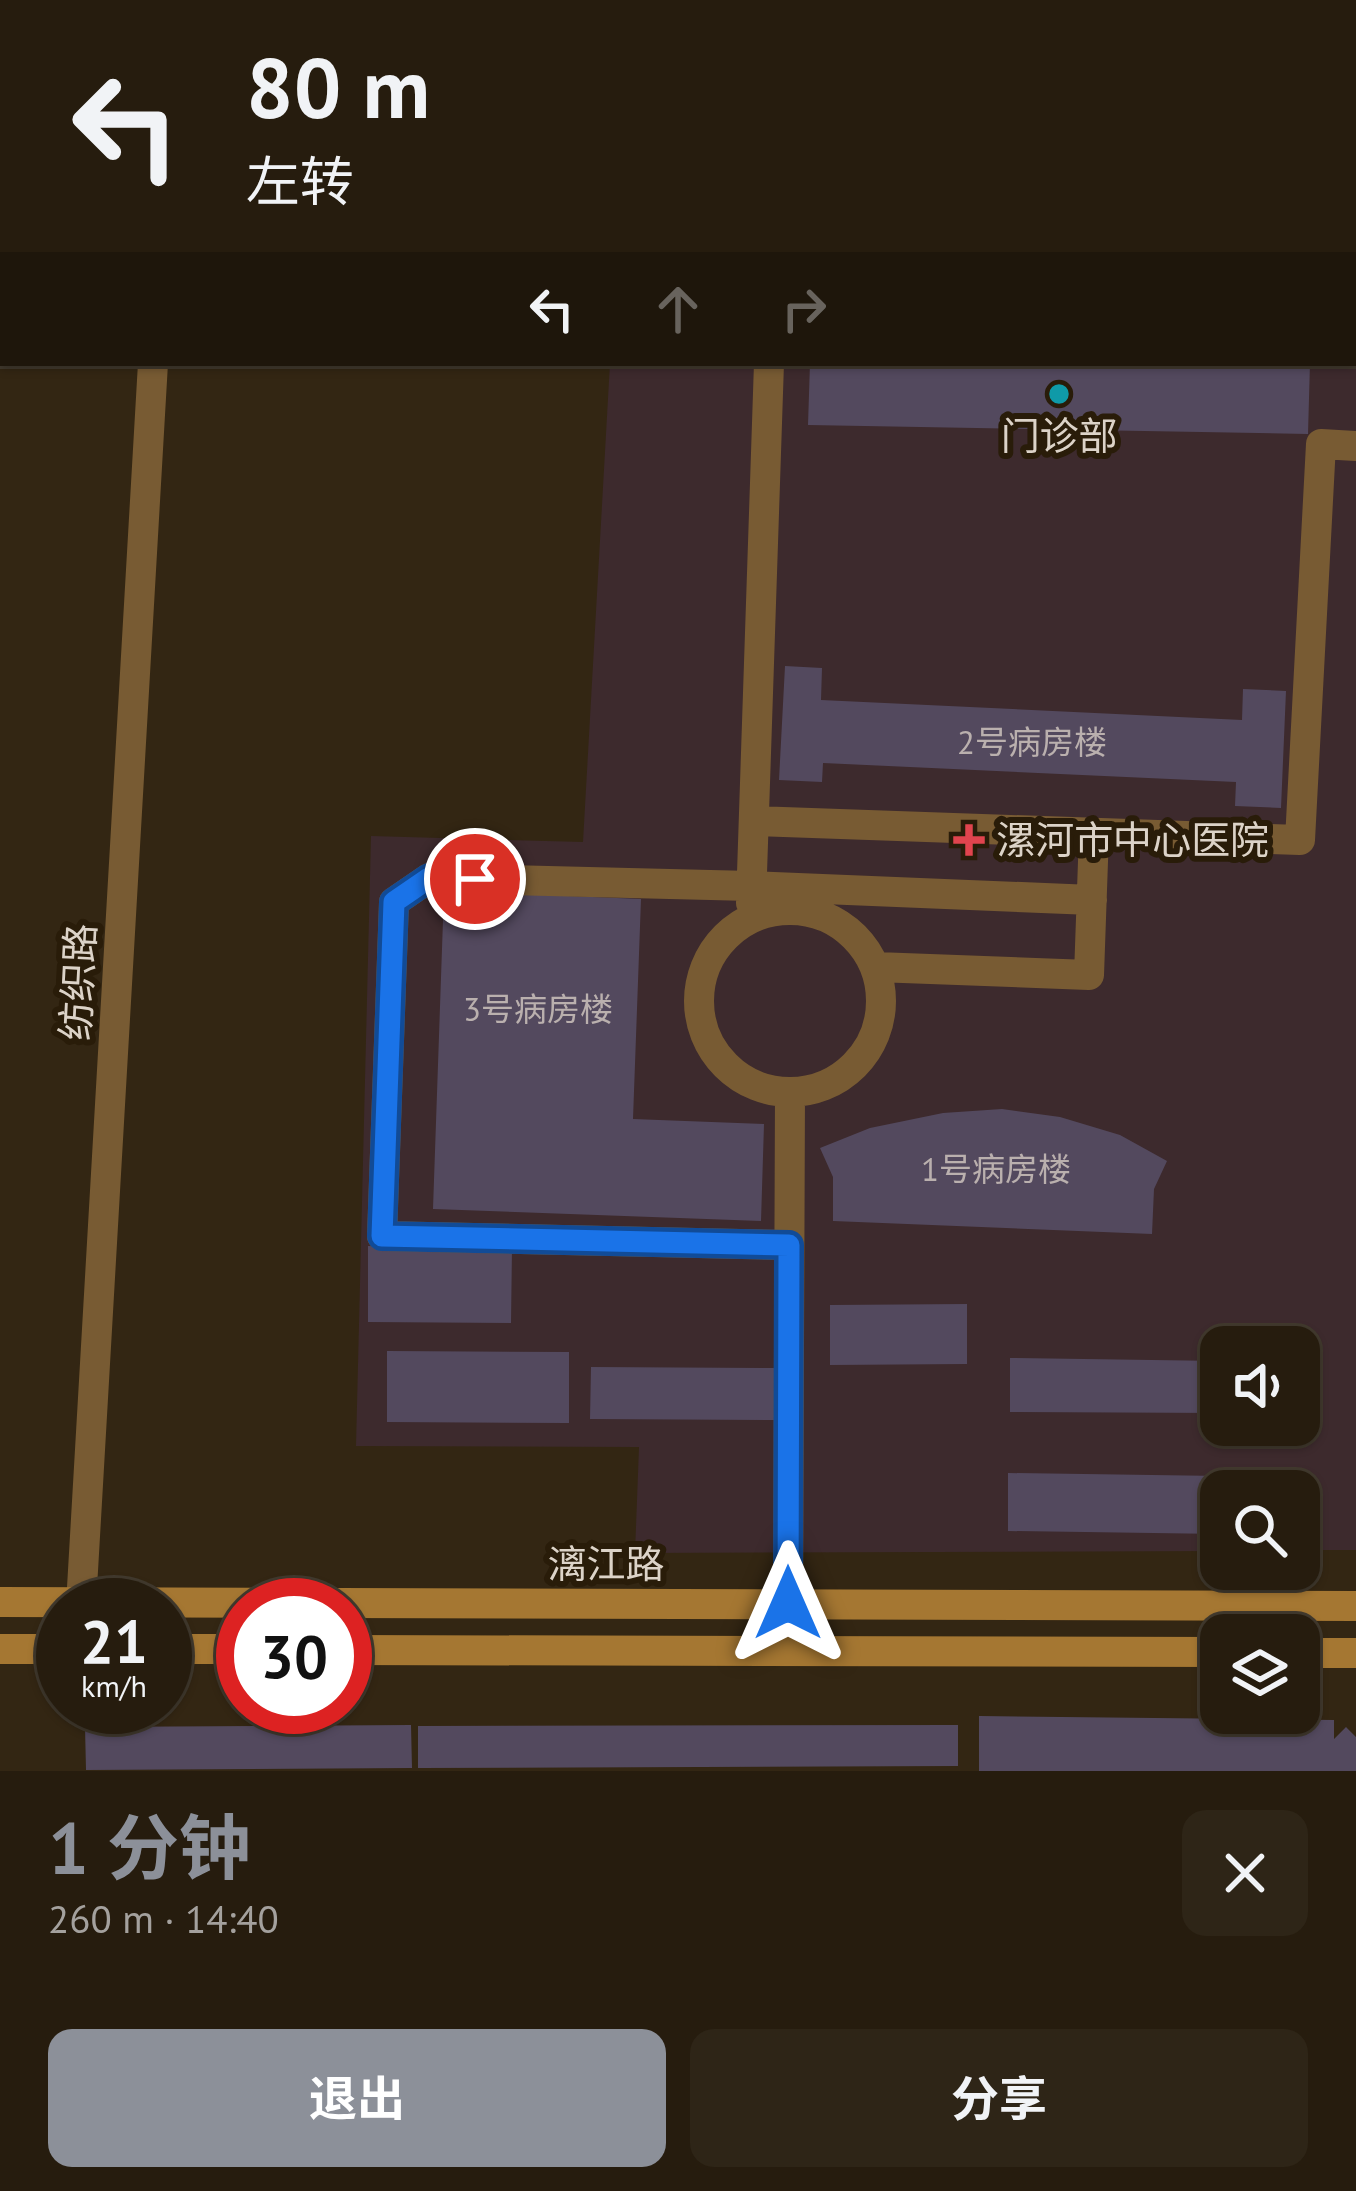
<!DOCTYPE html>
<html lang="zh">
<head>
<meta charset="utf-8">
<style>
  body { margin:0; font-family:"PT Sans","Noto Sans SC",sans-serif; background:#2e2517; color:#f1f3f6; height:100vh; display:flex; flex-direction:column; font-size:45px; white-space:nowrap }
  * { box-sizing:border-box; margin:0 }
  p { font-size:39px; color:#a4a19e }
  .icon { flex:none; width:66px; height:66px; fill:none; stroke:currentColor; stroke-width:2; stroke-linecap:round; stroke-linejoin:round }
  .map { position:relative; height:1771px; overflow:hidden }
  .panel { display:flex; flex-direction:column; background:#261c0e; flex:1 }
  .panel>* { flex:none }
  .banner { position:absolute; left:0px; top:0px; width:1356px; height:366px; box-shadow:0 3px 9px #0004,0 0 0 3px #423a2e; background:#261c0e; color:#f1f3f6; overflow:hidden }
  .controls { position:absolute; left:1200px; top:1326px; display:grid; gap:24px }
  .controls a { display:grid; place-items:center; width:120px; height:120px; border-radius:24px; background:#261c0e; box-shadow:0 3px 9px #0004,0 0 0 3px #423a2e; font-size:60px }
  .speed { position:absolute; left:36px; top:1578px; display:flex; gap:24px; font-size:60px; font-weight:700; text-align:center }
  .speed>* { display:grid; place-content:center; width:156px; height:156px; border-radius:50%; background:#261c0e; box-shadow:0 3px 9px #0004,0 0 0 3px #423a2e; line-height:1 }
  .speed small { font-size:30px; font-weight:400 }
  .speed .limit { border:18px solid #d22; background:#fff; color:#111 }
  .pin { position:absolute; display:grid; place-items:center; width:102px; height:102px; color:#fff; margin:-51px; border:6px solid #fff; border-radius:50%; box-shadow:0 3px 12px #0007 }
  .me { position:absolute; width:132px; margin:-66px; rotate:0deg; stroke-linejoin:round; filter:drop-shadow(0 0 9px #0008) }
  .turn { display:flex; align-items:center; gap:42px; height:252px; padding:0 48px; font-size:54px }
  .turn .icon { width:156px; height:156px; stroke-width:2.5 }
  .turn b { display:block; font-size:84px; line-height:102px }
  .lanes { display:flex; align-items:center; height:114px; padding:0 48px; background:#0003; justify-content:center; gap:60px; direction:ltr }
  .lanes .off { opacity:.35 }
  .round { display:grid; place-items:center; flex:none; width:126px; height:126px; border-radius:24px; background:#2e2517 }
  .head { display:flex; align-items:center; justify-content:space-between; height:204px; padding:0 48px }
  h1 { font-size:72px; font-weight:700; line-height:90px; color:#8c9099 }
  .action { display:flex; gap:24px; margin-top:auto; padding:24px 48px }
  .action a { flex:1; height:138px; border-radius:24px; background:#8c9099; color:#fff; font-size:48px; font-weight:700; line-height:138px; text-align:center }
  .action a+a { background:#2e2517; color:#f1f3f6 }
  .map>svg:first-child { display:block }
  .medical { fill:#3d2a2d; fill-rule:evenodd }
  .building { fill:#53495e }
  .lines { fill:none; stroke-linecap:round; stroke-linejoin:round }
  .street { stroke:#785b33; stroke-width:30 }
  .secondary { stroke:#a57732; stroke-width:30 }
  .route-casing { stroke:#114b97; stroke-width:30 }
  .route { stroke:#1a73e8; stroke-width:21 }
  .culture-dot { fill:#0f9aa8; stroke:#291c09; stroke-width:4.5 }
  .health-dot { fill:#e0444e; stroke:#291c09; stroke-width:4.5 }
  .labels { text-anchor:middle; stroke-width:12; stroke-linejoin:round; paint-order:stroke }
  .number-label { font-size:33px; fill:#bab0ae }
  .poi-label { font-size:39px; fill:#dcd3c8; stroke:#291c09 }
  .street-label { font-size:39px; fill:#dcd3c8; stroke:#291c09 }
</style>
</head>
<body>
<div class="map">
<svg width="1356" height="1771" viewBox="0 0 1356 1771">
  <rect width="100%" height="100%" fill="#332613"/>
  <path class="medical" d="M1353 126H1356V1550H1299V1491H1221V1551L635 1553 639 1447 356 1446 371 836 583 842 610 363H1353ZM1221 1347H1299V1425H1221Z"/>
  <path class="building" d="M810 363H1310L1308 434 808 425Z
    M785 666 822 668 821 700 1242 720 1243 689 1286 691 1281 808 1235 806 1236 782 823 763 822 782 779 780Z
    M444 891 641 899 633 1119 764 1124 761 1221 433 1209Z
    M1002 1109 1060 1117 1120 1135 1167 1161 1154 1189 1152 1234 833 1221V1177L820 1148 870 1128 943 1113Z
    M368 1246 512 1248 511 1323 368 1322Z
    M967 1304V1364L830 1365V1305Z
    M387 1351 569 1352V1423L387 1422Z
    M1010 1358 1221 1361V1413L1010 1412Z
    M591 1367 774 1368V1420L590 1419Z
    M1008 1473 1281 1477 1280 1491H1221V1534L1008 1531Z
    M979 1716 1334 1720V1739L1346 1727 1356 1737V1771H979Z
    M411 1725 412 1768 86 1770 85 1727Z
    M958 1725V1766L418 1768V1726Z"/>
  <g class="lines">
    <path class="street" d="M172 3 173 0
      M754 821 1300 840 1321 444 1356 446
      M751 903 769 363
      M699 1001a91 91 0 1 1 182 0a91 91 0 1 1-182 0Z
      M876 967 1089 975 1094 833
      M789 1245 382 1236 394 902 429 878 751 886 1092 900
      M788 1603 790 1093
      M81 1605 153 363"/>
    <path class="secondary" d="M399 0 452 3
      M1338 0H1356
      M1070 3V0
      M1353 43H1356
      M0 1602 1356 1606
      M0 1649H63
      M165 1649H243
      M345 1650 1221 1652
      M1299 1653H1356"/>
  </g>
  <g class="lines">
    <g class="route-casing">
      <path id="route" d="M475 879 429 878 394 902 382 1236 789 1245 788 1603"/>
    </g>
    <use href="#route" class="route"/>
  </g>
  <circle class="culture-dot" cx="1059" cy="394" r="12"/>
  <path class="health-dot" d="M963 822h12v12h12v12h-12v12h-12v-12h-12v-12h12z"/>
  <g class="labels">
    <g class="number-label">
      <text x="1032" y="754">2号病房楼</text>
      <text x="538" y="1021">3号病房楼</text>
      <text x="996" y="1181">1号病房楼</text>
    </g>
    <g class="poi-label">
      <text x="1059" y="450">门诊部</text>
      <text x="996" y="854" text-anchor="start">漯河市中心医院</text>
    </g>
    <g class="street-label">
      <text transform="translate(78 982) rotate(-87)" y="14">纺织路</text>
      <text x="606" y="1578">漓江路</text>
    </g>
  </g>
</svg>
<div class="controls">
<a><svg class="icon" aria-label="sound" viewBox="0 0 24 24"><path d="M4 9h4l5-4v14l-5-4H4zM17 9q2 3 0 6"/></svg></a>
<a><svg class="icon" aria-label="search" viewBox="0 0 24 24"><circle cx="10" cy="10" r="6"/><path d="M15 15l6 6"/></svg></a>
<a><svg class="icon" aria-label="layers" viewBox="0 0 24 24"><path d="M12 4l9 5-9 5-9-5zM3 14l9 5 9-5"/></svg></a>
</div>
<div class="speed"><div>21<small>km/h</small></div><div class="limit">30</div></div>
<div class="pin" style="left:475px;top:879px;background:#d93025"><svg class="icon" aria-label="arrive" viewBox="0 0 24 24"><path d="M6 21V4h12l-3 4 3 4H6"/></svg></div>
<svg class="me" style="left:788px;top:1603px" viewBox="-20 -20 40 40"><path d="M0-17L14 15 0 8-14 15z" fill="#1a73e8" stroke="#fff" stroke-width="4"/></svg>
<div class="banner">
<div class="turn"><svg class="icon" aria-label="left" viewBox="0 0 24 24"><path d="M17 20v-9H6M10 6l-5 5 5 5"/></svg><div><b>80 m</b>左转</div></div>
<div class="lanes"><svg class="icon" aria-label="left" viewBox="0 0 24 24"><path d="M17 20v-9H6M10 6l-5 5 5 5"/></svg><svg class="icon off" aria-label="ahead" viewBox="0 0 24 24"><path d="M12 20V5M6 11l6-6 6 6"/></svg><svg class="icon off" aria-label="right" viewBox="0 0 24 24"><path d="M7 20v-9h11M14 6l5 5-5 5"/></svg></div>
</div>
</div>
<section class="panel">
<div class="head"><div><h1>1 分钟</h1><p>260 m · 14:40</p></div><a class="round"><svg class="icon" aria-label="close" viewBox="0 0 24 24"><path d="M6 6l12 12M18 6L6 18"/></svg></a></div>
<div class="action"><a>退出</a><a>分享</a></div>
</section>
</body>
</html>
